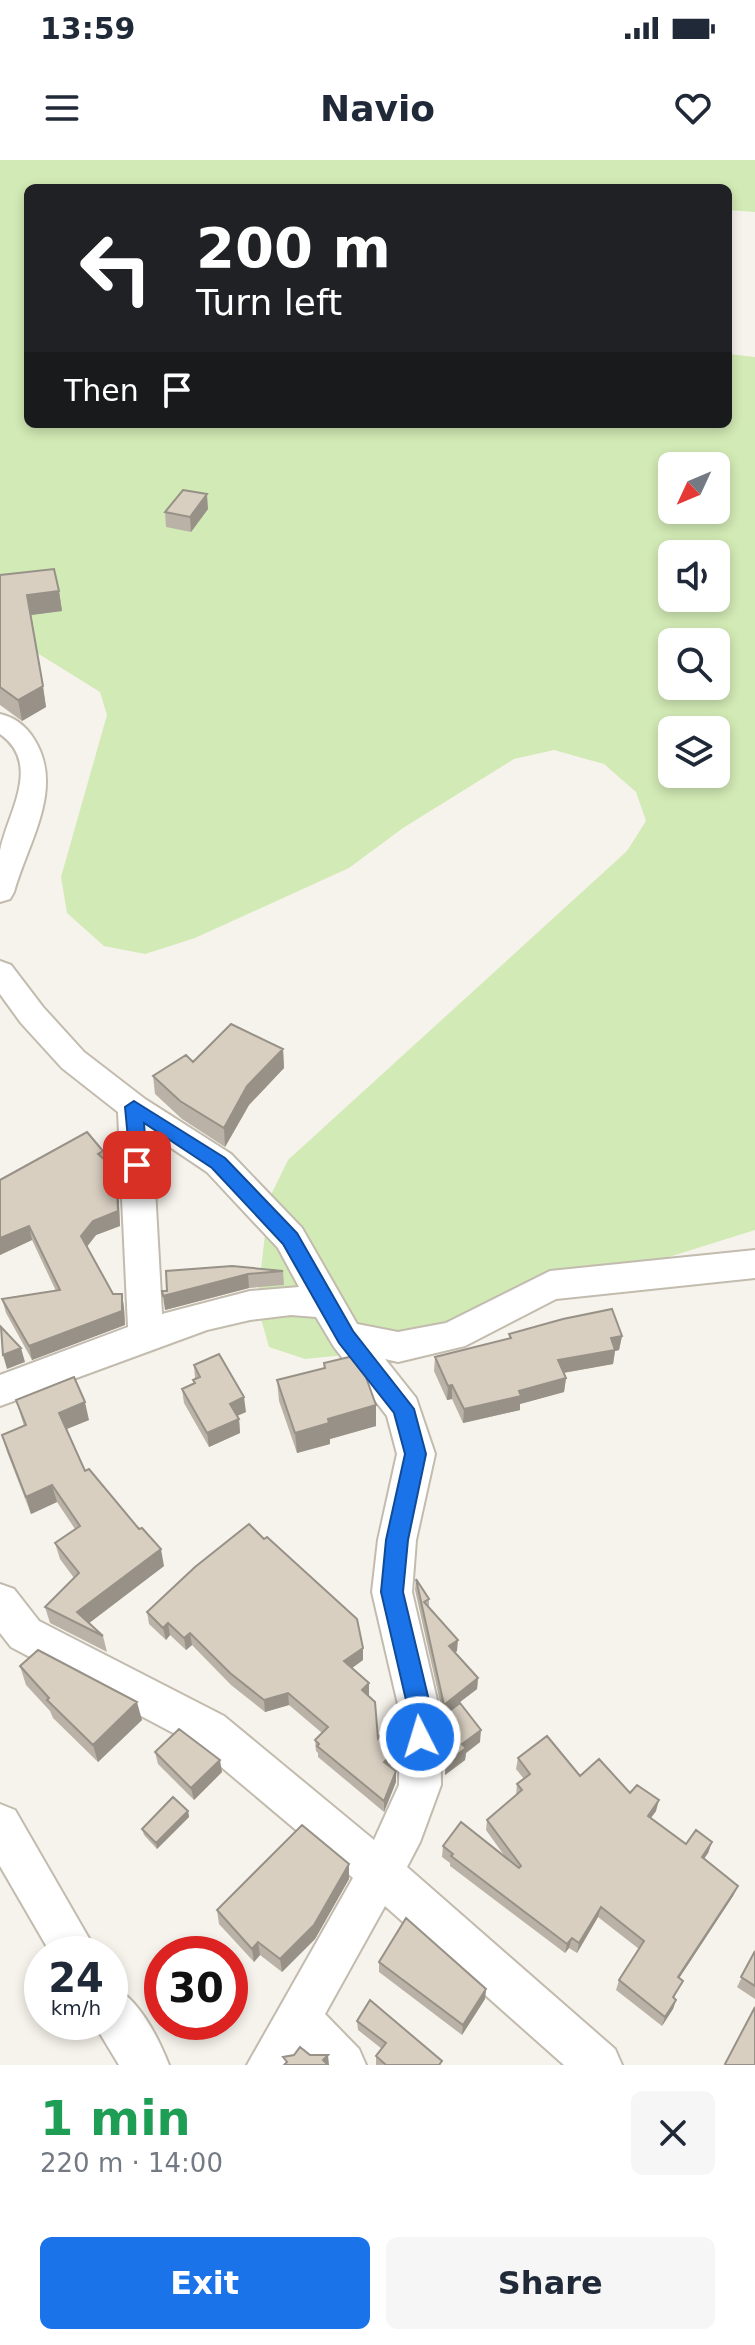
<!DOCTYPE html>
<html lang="en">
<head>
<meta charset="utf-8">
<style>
  body { margin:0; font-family:"DejaVu Sans",sans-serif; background:#f6f6f7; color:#1f2937; height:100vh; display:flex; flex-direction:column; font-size:30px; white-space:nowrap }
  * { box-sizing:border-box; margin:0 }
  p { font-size:26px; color:#747a83 }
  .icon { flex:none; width:44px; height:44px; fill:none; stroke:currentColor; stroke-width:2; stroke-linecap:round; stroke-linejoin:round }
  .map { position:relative; height:1905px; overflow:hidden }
  .side { display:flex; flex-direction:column; background:#fff; flex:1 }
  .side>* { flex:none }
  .guide { position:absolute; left:24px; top:24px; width:708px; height:244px; border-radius:12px; box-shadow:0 4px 12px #0003; background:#202124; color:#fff; overflow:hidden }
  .needle { width:52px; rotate:226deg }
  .fabs { position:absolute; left:658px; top:292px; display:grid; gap:16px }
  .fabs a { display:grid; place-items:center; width:72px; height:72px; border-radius:12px; background:#fff; box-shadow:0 4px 12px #0003; font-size:40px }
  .speed { position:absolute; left:24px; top:1776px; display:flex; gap:16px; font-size:40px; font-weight:700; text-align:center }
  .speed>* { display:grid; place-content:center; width:104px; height:104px; border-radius:50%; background:#fff; box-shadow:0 4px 12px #0003; line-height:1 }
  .speed small { font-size:20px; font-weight:400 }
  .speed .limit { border:12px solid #d22; background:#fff; color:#111 }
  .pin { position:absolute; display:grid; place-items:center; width:68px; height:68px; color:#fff; margin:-34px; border-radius:16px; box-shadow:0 4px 12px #0006 }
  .me { position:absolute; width:88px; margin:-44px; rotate:355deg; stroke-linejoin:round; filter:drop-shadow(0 0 6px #0008) }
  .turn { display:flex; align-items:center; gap:28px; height:168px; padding:0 40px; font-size:36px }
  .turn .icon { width:104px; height:104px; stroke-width:2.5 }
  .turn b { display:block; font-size:56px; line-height:68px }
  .then { display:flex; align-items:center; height:76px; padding:0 40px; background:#0003; gap:16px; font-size:30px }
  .round { display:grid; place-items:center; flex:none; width:84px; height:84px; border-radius:12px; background:#f6f6f7 }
  .head { display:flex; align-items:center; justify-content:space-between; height:136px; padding:0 40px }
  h1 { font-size:48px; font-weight:700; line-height:60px; color:#1e9e55 }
  .action { display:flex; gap:16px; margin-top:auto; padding:16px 40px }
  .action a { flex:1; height:92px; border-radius:12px; background:#1a73e8; color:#fff; font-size:32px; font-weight:700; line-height:92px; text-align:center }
  .action a+a { background:#f6f6f7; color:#1f2937 }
  .status { display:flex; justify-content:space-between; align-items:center; height:56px; padding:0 40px; background:#fff; direction:ltr }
  .status svg { height:22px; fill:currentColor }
  header { display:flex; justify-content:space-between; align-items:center; height:104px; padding:0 40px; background:#fff; font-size:36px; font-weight:700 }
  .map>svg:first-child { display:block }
  .green { fill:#d2eab5; fill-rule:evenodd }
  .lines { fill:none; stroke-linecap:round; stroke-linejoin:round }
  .minor-casing { stroke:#c2bbae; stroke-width:4 }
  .minor { fill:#fff; fill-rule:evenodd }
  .wall { fill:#bab2a6 }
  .shaded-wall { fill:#979187 }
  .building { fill:#d8cfc1; stroke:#979187; stroke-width:2 }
  .route { fill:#1a73e8; stroke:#114b97; stroke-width:2 }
</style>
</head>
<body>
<div class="status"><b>13:59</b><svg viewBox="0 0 49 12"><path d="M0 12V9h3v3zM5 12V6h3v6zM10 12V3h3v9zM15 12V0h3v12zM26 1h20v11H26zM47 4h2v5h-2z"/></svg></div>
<header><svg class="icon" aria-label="menu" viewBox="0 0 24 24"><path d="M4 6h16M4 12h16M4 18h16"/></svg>Navio<svg class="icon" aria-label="heart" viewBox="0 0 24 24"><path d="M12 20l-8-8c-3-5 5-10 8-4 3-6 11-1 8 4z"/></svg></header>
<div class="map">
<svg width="755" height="1905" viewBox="0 0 755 1905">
  <rect width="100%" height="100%" fill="#f6f3ec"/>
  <path class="green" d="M0 0H755V52L728 50V28H28V264H728V194L755 197V1070L363 1193 305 1199 269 1187 257 1145 269 1039 288 1000 627 691 646 661 636 632 604 604 554 590 514 599 403 668 349 708 195 778 145 794 104 786 67 753 61 717 107 555 100 532 26 486 0 480ZM672 306H716V350H672ZM672 394H716V438H672ZM672 482H716V526H672ZM672 570H716V614H672Z"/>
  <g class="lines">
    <g class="minor-casing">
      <path id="minor" d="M0 554C14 557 26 566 34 579 65 628 28 682 14 732L10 739 0 742C0 726 0 707 0 691 7 654 43 604 0 574Z
        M0 801 11 805 43 847 84 892 145 939 231 994 302 1068 357 1164 398 1172 446 1163 550 1111 755 1090V1118L556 1139 465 1186 398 1202 385 1199 416 1238 435 1294 416 1380 412 1432 440 1553 441 1625 420 1682 407 1707 615 1889 622 1905H564L385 1746 325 1854 359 1889 366 1905H311L301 1895 296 1905H247L353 1718 194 1584 11 1487 0 1473V1424L14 1429 39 1461 224 1556 374 1680 399 1625 400 1553 372 1432 378 1380 397 1294 387 1256 334 1187 316 1157 291 1155 250 1160 207 1170 0 1246V1215L128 1167 118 952 62 908 21 863 0 834ZM152 975 207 1012 278 1088 299 1127 250 1131 162 1154Z
        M0 1644 15 1650 98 1794H51L0 1706Z
        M110 1825C138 1837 158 1877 169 1905H119L93 1862H110Z"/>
    </g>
    <use href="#minor" class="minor"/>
  </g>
  <path class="wall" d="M208 349 191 372 166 367 165 352Z
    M0 415 59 431 62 451 31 455 46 547 22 561 0 545Z
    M283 889 284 908 249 945 225 987 182 959 155 934 153 916 193 902Z
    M103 991 104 999 116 1010 118 1024 120 1066 96 1075 87 1087 113 1134H122L124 1148 125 1165 32 1200 6 1153 2 1139 56 1131 32 1080 0 1095V1020Z
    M166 1111H283L284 1125 249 1128 165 1150 167 1131Z
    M509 1174 622 1176 619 1190 615 1191 613 1204 564 1213 566 1218 564 1232 520 1244V1250L463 1263 452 1239 447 1240 434 1211 435 1197 509 1179Z
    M324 1203 376 1266 330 1279V1284L297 1293 279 1241 277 1220 324 1208Z
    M194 1205 246 1252 237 1256 239 1259 240 1273 209 1287 184 1243 182 1229 193 1224V1220L195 1218Z
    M16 1240 89 1260 67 1269 85 1311 164 1406 89 1463 103 1476 107 1492 50 1463 45 1447 74 1418 60 1399 55 1383 75 1369 57 1342 31 1354 7 1292 2 1275 24 1266Z
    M416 1419 429 1439V1447L457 1491 455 1492 478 1518 477 1529 443 1555 415 1430Z
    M147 1452 363 1500 352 1508 369 1535 368 1536 378 1578 396 1600 390 1606 396 1622 384 1652 318 1597V1593L316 1591 315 1580 322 1573 289 1545 265 1552 231 1525 192 1485 186 1490 170 1475 166 1480 149 1464Z
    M20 1506 142 1560 98 1602 53 1558 50 1551 26 1525Z
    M444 1555 480 1582 466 1593 465 1600 445 1615Z
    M155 1592 222 1612 194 1640 158 1604Z
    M518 1598 580 1616 630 1633 656 1651 651 1658 686 1684 712 1682 708 1693 704 1699 738 1726 733 1736 679 1818 683 1821 674 1838 676 1840 673 1849 662 1866 616 1830 619 1820 639 1789 598 1757 577 1793 569 1788 565 1793 450 1706V1703L442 1697 443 1686 506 1698 486 1670 487 1660 516 1636 517 1624 524 1619 516 1609Z
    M188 1651 189 1657 157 1689 144 1675 142 1669Z
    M349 1704V1719L315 1779 282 1812 260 1795 254 1802 219 1764 217 1750Z
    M755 1791V1839L737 1827Z
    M379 1802 486 1829 485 1839 462 1875 379 1812Z
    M357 1861 441 1905H376V1896L382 1889 358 1870Z"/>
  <path class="shaded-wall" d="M207 334 208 349 191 372 190 357Z
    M59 431 62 451 31 455 27 435Z
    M43 526 46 547 22 561 18 540Z
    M283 889 284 908 249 945 225 987 224 968 247 926Z
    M116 1010 118 1024 120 1066 96 1075 84 1090 81 1076Z
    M29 1066 32 1080 0 1095V1078Z
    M248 1114 249 1128 165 1150 163 1136Z
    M122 1134 124 1148 125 1165 32 1200 29 1186Z
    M622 1176 619 1190 615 1191 613 1204 556 1214 558 1200 611 1178Z
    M21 1188 25 1202 7 1209 3 1195Z
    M566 1218 564 1232 520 1244V1250L463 1263 464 1249 519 1231Z
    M452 1225V1239L447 1240 448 1226Z
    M244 1237 246 1252 232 1258 230 1244Z
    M85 1242 89 1260 64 1270 59 1253Z
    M376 1245V1266L330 1279V1284L297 1293 295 1273 328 1259Z
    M239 1259 240 1273 209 1287 207 1273Z
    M52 1325 57 1342 31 1354 26 1337Z
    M161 1389 164 1406 84 1467 77 1452Z
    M168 1463 170 1475 166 1480 163 1468Z
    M190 1473 192 1485 186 1490 184 1478Z
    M458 1480 457 1491 449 1497V1486Z
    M363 1488V1500L345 1513 344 1501Z
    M478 1518 477 1529 443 1555 444 1545Z
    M369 1523V1535L362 1542V1530Z
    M288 1533 289 1545 265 1552 264 1540Z
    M137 1542 142 1560 98 1602 93 1585Z
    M481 1570 480 1582 466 1593 465 1600 445 1615 446 1603 462 1584Z
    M397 1588 396 1600 384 1613V1602Z
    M220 1600 222 1612 194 1640 191 1628Z
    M396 1611V1622L384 1652V1641Z
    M659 1640 656 1651 644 1667 648 1656Z
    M188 1651 189 1657 157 1689 156 1683Z
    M712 1682 708 1693 698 1707 702 1697Z
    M349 1704V1719L315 1779 282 1812 280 1799Z
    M738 1726 733 1736 674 1826 678 1817Z
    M601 1747 598 1757 577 1793 579 1783Z
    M572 1778 569 1788 565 1793 567 1784Z
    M258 1782 260 1795 254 1802 252 1789Z
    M486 1829 485 1839 462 1875 463 1865Z
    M676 1840 673 1849 662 1866 665 1857Z
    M328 1895 329 1905H324L323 1900Z"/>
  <path class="building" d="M183 330 207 334 190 357 165 352Z
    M54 409 59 431 27 435 43 526 18 540 0 527V415Z
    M231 864 283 889 247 926 224 968 180 941 153 916 186 895 193 902Z
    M87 972 103 991 98 994 116 1010 118 1051 93 1061 81 1076 113 1134H122V1151L29 1186 2 1139 60 1130 29 1066 0 1078V1020Z
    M232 1106 283 1111 248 1114 163 1136 162 1131H167L166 1111Z
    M612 1149 622 1176 611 1178 615 1190 558 1200 566 1218 519 1231 521 1236 464 1249 452 1225 448 1226 435 1197 511 1178 509 1174 563 1159Z
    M1 1167 21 1188 3 1195Z
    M219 1194 244 1237 230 1244 239 1259 207 1273 182 1229 195 1223 193 1220 200 1217 194 1205Z
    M353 1196 363 1209 376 1245 328 1259 329 1263 295 1273 277 1220 325 1208 324 1203Z
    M74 1217 85 1242 59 1253 85 1311 89 1309 139 1369 142 1368 161 1389 77 1452 103 1476 45 1447 79 1413 55 1383 80 1366 52 1325 26 1337 2 1275 26 1265 16 1240Z
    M249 1364 264 1379 267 1377 357 1459 363 1488 344 1501 369 1523 362 1530 375 1542 378 1578 387 1568 397 1577V1588L384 1602 396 1611 384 1641 317 1586 319 1584 315 1580 328 1567 288 1533 264 1540 230 1513 190 1473 184 1478 168 1463 163 1468 147 1452 195 1407Z
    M416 1419 429 1439 424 1442 458 1480 449 1486 478 1518 444 1545Z
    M38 1490 137 1542 93 1585 47 1540 49 1538 20 1506Z
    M460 1543 481 1570 462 1584 466 1588 446 1603 444 1555Z
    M179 1569 220 1600 191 1628 155 1592Z
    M547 1576 580 1616 599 1599 630 1633 637 1625 659 1640 648 1656 686 1684 696 1670 712 1682 702 1697 738 1726 678 1817 683 1821 673 1837 676 1840 665 1857 619 1820 644 1781 601 1747 579 1783 572 1778 567 1784 451 1696 453 1694 443 1686 461 1662 519 1708 521 1706 487 1660 522 1630 517 1624 530 1614 518 1598Z
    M173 1637 188 1651 156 1683 142 1669Z
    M302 1665 349 1704 314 1765 280 1799 258 1782 252 1789 217 1750Z
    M406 1758 486 1829 463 1865 379 1802Z
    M755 1791V1826L741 1817Z
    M370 1840 442 1901 439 1905H386L376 1896 386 1883 357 1861Z
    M755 1847V1905H726L725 1904Z
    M300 1887 310 1895H328L323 1900 328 1905H284L287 1902 283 1897 294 1895Z"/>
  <path class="route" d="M134 941 225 998 297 1073 353 1171 414 1249 426 1294 408 1380 403 1432 432 1553V1577L429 1585 420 1588 412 1585 409 1577V1553L381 1432 386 1380 405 1294 394 1253 339 1183 283 1084 212 1008 144 963 147 1005 137 1012 131 1010 125 947Z"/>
</svg>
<div class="fabs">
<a><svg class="needle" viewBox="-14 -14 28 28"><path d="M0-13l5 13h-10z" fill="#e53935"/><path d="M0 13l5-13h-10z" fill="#747a83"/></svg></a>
<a><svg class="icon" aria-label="sound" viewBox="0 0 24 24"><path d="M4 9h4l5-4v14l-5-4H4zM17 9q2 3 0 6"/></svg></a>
<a><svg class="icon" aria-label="search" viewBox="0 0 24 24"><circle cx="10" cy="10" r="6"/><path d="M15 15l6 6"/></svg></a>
<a><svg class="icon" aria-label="layers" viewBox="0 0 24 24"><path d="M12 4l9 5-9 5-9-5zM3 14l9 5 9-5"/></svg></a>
</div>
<div class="speed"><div>24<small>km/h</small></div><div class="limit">30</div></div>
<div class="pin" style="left:137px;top:1005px;background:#d93025"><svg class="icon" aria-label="arrive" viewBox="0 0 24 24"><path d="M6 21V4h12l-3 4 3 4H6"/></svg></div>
<svg class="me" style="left:420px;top:1577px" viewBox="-20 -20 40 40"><circle r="17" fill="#1a73e8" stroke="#fff" stroke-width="3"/><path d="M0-11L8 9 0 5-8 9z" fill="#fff"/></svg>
<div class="guide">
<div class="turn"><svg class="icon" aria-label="left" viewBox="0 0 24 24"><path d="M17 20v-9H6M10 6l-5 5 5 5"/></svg><div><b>200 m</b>Turn left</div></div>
<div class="then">Then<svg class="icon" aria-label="arrive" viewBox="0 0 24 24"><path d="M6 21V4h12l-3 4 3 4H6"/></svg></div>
</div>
</div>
<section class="side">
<div class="head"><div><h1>1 min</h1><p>220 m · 14:00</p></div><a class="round"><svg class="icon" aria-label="close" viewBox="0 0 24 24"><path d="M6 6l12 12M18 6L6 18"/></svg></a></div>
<div class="action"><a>Exit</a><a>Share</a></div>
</section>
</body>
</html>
